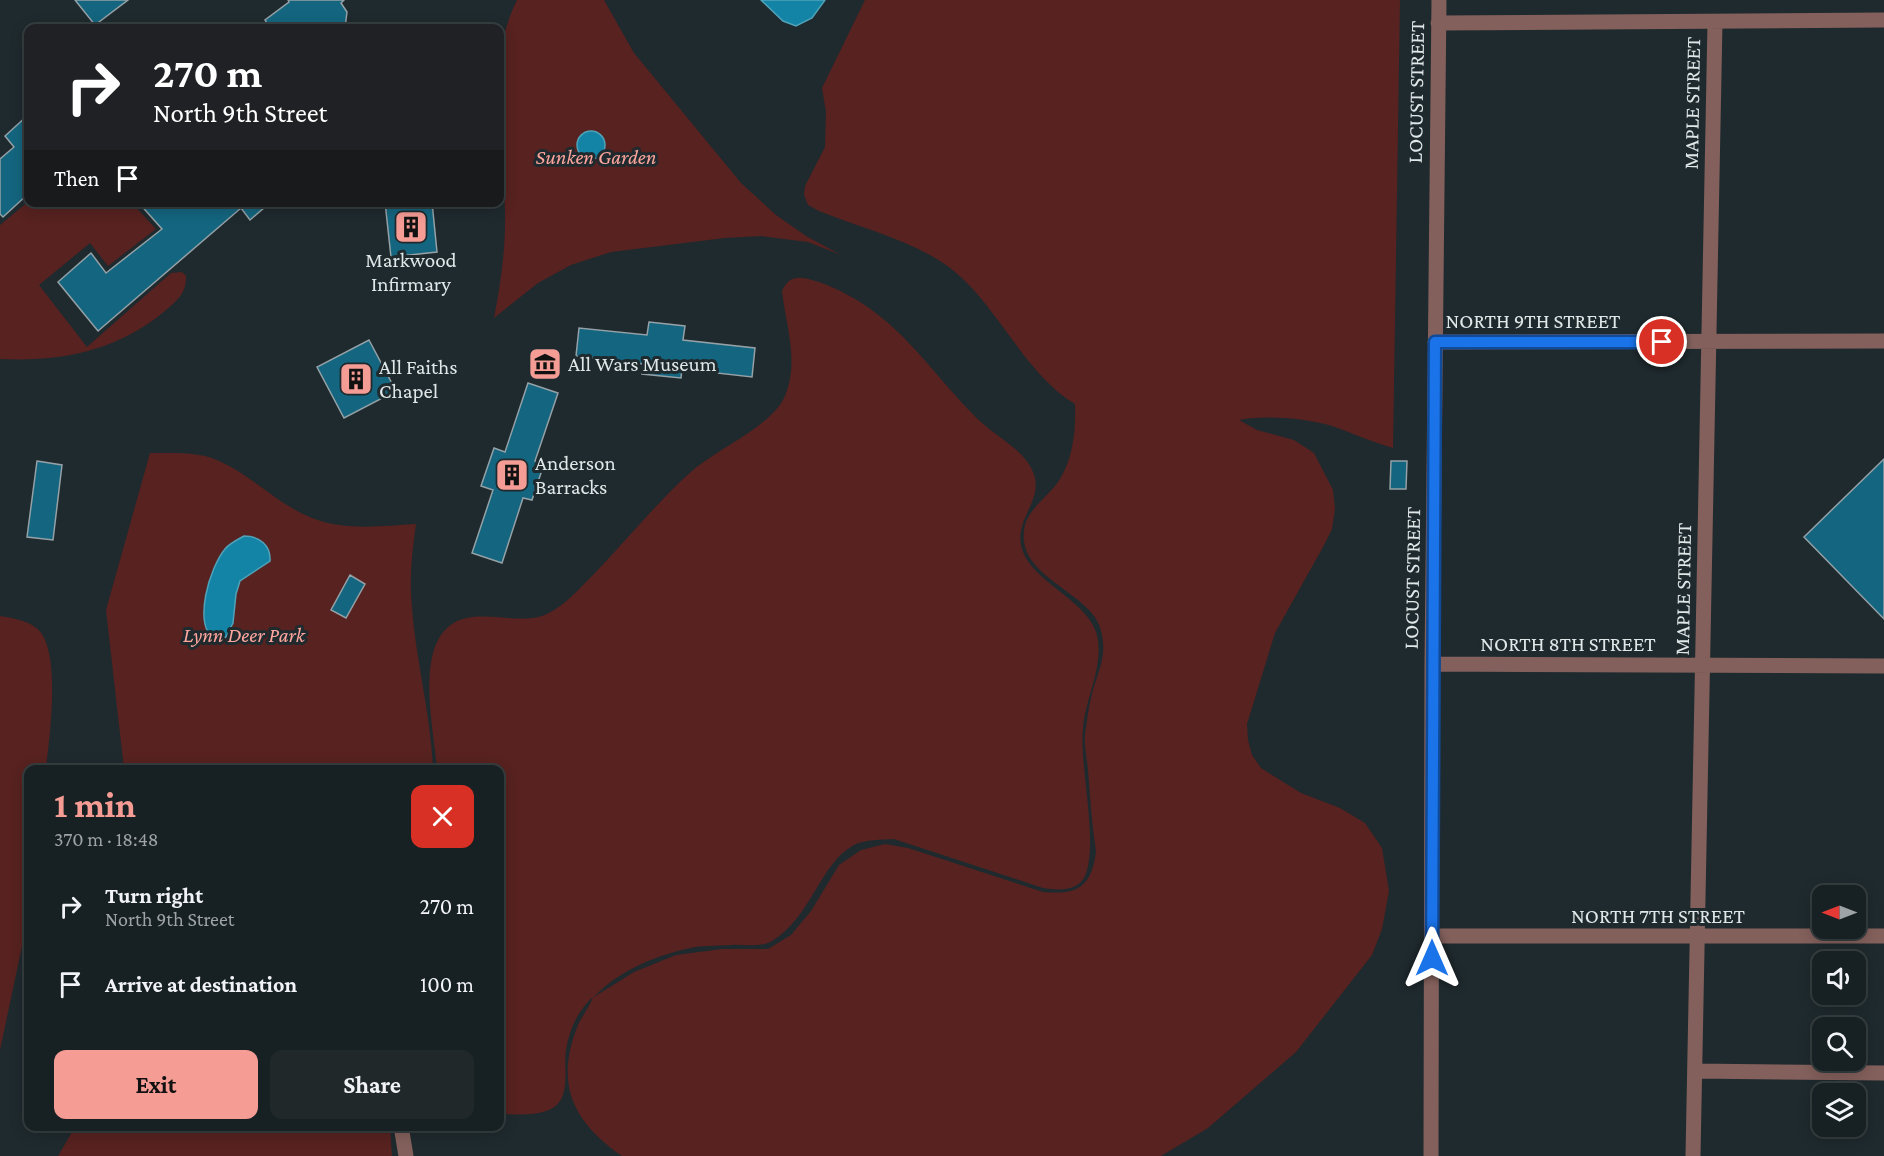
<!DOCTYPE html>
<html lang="en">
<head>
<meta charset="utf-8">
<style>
  body { margin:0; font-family:"Crimson Pro",serif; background:#20282a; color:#f1f3f6; height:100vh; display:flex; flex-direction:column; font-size:22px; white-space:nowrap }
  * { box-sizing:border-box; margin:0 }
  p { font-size:20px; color:#9ea3a5 }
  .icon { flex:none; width:33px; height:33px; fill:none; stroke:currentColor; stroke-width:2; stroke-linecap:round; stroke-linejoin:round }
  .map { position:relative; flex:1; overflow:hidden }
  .panel { position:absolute; left:24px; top:765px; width:480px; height:366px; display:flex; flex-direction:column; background:#172022; border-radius:12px; box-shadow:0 3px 15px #0003,0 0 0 2px #363e40 }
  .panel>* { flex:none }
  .banner { position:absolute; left:24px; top:24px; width:480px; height:183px; border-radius:12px; box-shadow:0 3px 15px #0003,0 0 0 2px #363e40; background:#202124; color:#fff; overflow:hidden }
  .needle { width:39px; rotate:270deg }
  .buttons { position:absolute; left:1812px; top:885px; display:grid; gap:12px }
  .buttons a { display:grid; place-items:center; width:54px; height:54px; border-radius:12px; background:#172022; box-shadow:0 3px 15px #0003,0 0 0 2px #363e40; font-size:30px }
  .pin { position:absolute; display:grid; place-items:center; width:51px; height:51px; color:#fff; margin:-26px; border:3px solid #fff; border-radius:50%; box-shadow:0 2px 6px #0007 }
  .me { position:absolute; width:66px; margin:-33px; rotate:0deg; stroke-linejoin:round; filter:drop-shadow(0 0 4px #0008) }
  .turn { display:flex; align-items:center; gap:21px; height:126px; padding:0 30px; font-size:27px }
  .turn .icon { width:78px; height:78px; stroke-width:2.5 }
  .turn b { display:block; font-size:42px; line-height:51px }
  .then { display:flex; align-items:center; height:57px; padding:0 30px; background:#0003; gap:12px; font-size:22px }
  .round { display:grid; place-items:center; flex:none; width:63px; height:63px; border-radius:12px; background:#20282a }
  .summary { display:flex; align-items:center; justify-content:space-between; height:102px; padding:0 30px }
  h1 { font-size:36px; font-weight:700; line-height:45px; color:#f59c95 }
  .button { display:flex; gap:12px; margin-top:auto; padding:12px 30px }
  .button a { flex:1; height:69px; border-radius:12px; background:#f59c95; color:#111; font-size:24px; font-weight:700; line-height:69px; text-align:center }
  .button a+a { background:#20282a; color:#f1f3f6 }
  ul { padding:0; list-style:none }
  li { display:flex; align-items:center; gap:18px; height:78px; padding:0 30px }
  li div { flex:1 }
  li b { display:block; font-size:22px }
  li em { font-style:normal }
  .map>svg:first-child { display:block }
  .green { fill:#572220 }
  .water { fill:#1384a5; stroke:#50a2b9; stroke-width:1.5 }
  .building { fill:#14657f; stroke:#94a1a6; stroke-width:1.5 }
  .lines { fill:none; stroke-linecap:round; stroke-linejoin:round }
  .minor { stroke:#83605c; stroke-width:15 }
  .route-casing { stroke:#114b97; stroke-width:15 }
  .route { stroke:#1a73e8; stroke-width:10 }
  .labels { text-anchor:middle; stroke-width:6; stroke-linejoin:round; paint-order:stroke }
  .street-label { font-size:21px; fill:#e0e7e9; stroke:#1f2a2e }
  .park-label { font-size:21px; font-style:italic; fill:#fea59d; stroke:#1f2a2e }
  .poi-label { font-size:21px; fill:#e0e7e9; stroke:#1f2a2e; text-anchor:start }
</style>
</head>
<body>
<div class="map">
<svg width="1884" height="1156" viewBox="0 0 1884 1156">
  <rect width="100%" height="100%" fill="#1f2a2e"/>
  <path class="green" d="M517 0H604L634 53 741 183 776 215 806 236 841 255 808 242 761 236 725 238 611 252 571 265 538 283 494 318C501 282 506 246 505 209 502 141 485 64 517 0Z
    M865 0H1400L1393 448C1372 442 1352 433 1332 426 1304 418 1267 415 1239 420L1257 430 1294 440 1314 453 1333 490 1335 509 1332 529 1323 547 1275 633 1247 724 1248 740 1252 755 1261 768 1301 793 1340 808 1365 823 1382 848 1389 891 1382 929 1372 955 1296 1052 1208 1128 1161 1156H622C573 1122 554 1084 578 1025 582 1016 590 1006 593 997 578 1010 569 1030 566 1050 563 1070 573 1103 546 1111 532 1116 514 1114 500 1114V770L437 769C434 732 417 658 446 629 472 603 517 628 547 614 564 606 579 589 592 576 626 541 656 503 692 471 717 449 771 426 784 398 800 363 786 327 782 291 790 273 802 277 819 282 898 311 925 368 981 422 997 437 1025 451 1033 472 1045 500 1013 519 1022 549 1032 582 1085 599 1096 632 1106 663 1085 698 1083 729 1079 767 1100 846 1084 878 1076 892 1056 890 1043 888L894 839C881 840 866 839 854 845 819 864 812 917 772 941 760 948 744 944 731 945 716 946 700 945 686 949 652 957 617 972 594 997L634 972 676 955 722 949H768L791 935 811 911 839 865 861 850 885 844 908 848 1043 892C1077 895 1091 888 1096 852 1092 825 1090 798 1088 770 1087 759 1084 746 1085 734 1087 722 1088 710 1091 698 1097 671 1109 657 1100 627 1089 592 1018 577 1024 531 1026 509 1049 497 1060 479 1073 458 1076 430 1075 404 1030 377 1004 320 966 282 928 243 868 231 819 211L808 205 804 195 805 186 825 147 826 112 822 88Z
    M28 202 119 203 124 209 132 203 156 229 108 266 90 243 39 285 87 347 171 273 182 272 186 276C187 292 177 301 166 310 118 351 61 362 0 359V225Z
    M150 453C168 453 187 452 205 456 243 466 274 503 312 518 345 531 381 526 416 524 412 552 409 579 412 608 416 662 431 715 433 769H124L106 610Z
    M0 616C12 618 25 620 35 627 63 645 49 739 46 769L28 770V918L0 1050Z
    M75 1127H390L392 1156H58Z"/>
  <path class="water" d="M761 0H825L812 18 796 26 783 21Z
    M577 145a14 14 0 1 1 28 0a14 14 0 1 1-28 0Z
    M244 536C259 536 271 545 270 561L240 581 236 594 233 623 226 637 221 640H215C192 624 210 567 225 549 230 543 237 540 244 536Z"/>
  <path class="building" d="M75 0H128L95 25Z
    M288 0H344L341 3 347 12 345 28H270L265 20 289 2Z
    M28 115V194L3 217 0 214V159L14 147 5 136Z
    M138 202H271L250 220 241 208 98 331 58 282 91 253 106 273 162 229Z
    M385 202H432L437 252 391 257Z
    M649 322 685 326 683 340 755 348 752 377 682 369 681 378 642 374 643 364 576 356 579 328 647 335Z
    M369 340 396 391 344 418 317 367Z
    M528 383 558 393 535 461 544 464 532 500 523 498 502 563 472 553 493 490 481 486 494 448 505 452Z
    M1884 459V619L1804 537Z
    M37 461 62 465 53 540 27 537Z
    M1391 461H1407L1406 489H1390Z
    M350 575 365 584 346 618 331 610Z"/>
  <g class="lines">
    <path class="minor" d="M1438 23 1884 20
      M1435 342 1884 341
      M1432 664 1884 666
      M1432 936H1884
      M1695 1071 1884 1073
      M401 1126 406 1156
      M1431 1156 1432 664 1439 0
      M1693 1156 1715 22"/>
  </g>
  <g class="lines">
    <g class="route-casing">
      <path id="route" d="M1432 958 1435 342H1662"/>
    </g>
    <use href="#route" class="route"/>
  </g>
  <defs>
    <g id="building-square" transform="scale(1.725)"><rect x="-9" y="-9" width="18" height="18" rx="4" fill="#f59c95" stroke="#1f2a2e"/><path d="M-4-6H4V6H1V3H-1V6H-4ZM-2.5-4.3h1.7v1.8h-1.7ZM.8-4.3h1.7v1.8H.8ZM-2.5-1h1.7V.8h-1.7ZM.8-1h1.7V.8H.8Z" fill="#111"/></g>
    <g id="museum-square" transform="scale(1.725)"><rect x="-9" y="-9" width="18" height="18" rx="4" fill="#f59c95" stroke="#1f2a2e"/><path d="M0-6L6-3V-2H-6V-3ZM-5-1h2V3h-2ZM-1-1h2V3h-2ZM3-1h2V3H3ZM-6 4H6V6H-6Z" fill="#111"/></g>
  </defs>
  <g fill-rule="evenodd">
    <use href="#building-square" x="411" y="227"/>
    <use href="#museum-square" x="545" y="364"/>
    <use href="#building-square" x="356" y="379"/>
    <use href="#building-square" x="512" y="475"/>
  </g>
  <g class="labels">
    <g class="street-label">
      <text transform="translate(1416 92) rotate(-89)" y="7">LOCUST STREET</text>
      <text transform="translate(1692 103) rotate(-89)" y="7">MAPLE STREET</text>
      <text x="1533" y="328">NORTH 9TH STREET</text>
      <text transform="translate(1412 578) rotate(-89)" y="7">LOCUST STREET</text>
      <text transform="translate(1683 589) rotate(-89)" y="7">MAPLE STREET</text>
      <text x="1568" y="651">NORTH 8TH STREET</text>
      <text x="1658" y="923">NORTH 7TH STREET</text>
    </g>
    <g class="park-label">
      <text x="596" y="164">Sunken Garden</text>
      <text x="244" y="642">Lynn Deer Park</text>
    </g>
    <g class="poi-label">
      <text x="411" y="267" text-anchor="middle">Markwood<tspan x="411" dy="24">Infirmary</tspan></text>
      <text x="568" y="371">All Wars Museum</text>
      <text x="379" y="374">All Faiths<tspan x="379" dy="24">Chapel</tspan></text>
      <text x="535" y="470">Anderson<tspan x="535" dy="24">Barracks</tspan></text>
    </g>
  </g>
</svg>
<div class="buttons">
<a><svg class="needle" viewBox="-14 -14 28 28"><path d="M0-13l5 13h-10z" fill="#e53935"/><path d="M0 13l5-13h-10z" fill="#9ea3a5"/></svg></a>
<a><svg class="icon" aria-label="sound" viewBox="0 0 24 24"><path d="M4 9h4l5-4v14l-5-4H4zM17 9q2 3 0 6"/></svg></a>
<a><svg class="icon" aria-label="search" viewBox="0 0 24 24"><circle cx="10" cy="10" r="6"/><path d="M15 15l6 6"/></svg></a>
<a><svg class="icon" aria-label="layers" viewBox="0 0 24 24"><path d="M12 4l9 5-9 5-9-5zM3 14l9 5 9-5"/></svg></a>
</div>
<div class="pin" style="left:1662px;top:342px;background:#d93025"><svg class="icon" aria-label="arrive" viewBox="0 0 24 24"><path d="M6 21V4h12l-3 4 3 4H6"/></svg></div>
<svg class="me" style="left:1432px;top:958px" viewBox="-20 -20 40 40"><path d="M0-17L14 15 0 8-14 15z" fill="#1a73e8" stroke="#fff" stroke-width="4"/></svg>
<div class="banner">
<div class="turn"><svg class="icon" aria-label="right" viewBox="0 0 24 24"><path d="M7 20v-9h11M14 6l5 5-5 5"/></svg><div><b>270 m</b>North 9th Street</div></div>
<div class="then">Then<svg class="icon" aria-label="arrive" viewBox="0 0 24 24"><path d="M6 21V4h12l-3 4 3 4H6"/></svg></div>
</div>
<section class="panel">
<div class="summary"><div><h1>1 min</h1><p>370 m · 18:48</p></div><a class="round" style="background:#d93025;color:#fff"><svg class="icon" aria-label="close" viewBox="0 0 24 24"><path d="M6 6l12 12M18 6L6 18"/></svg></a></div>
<ul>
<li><svg class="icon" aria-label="right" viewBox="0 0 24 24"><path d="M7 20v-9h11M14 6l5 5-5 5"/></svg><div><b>Turn right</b><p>North 9th Street</p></div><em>270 m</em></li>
<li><svg class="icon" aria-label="arrive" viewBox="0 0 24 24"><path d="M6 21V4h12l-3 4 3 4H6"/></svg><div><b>Arrive at destination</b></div><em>100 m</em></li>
</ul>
<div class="button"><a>Exit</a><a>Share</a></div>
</section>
</div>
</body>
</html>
